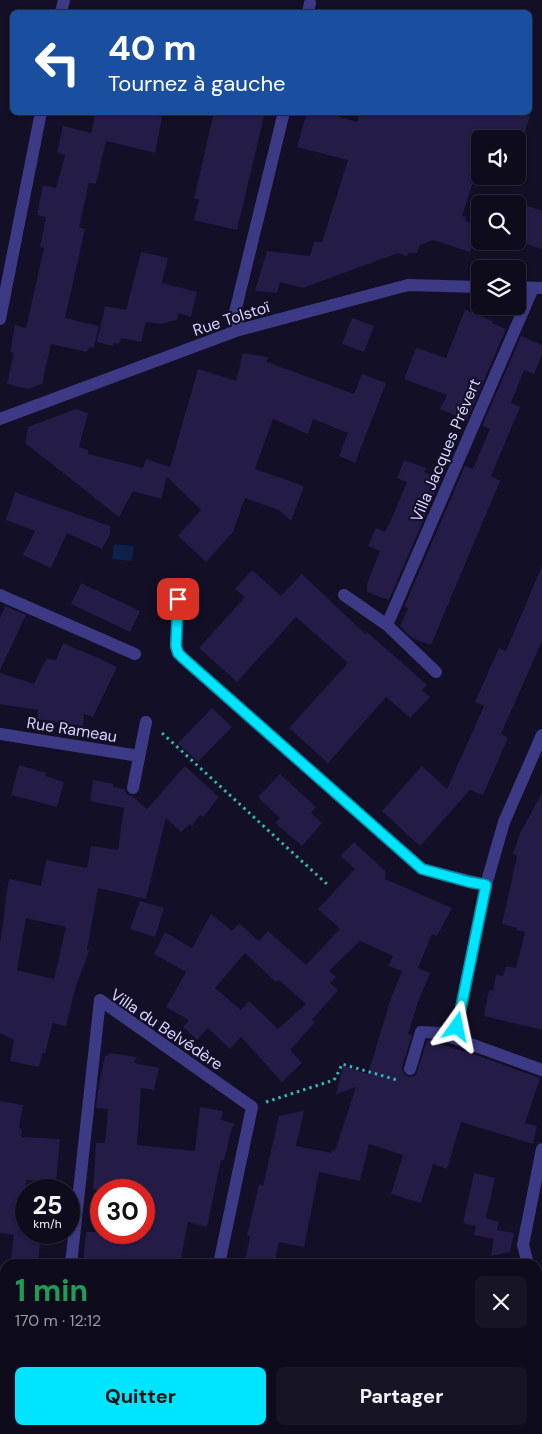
<!DOCTYPE html>
<html lang="fr">
<head>
<meta charset="utf-8">
<style>
  body { margin:0; font-family:"DM Sans",sans-serif; background:#171425; color:#f1f3f6; height:100vh; display:flex; flex-direction:column; font-size:19px; white-space:nowrap }
  * { box-sizing:border-box; margin:0 }
  p { font-size:16px; color:#9b9ba3 }
  .icon { flex:none; width:28px; height:28px; fill:none; stroke:currentColor; stroke-width:2; stroke-linecap:round; stroke-linejoin:round }
  .map { position:relative; flex:1; overflow:hidden }
  .drawer { position:absolute; left:0px; top:1259px; width:542px; height:176px; display:flex; flex-direction:column; background:#0e0b1c; border-radius:15px 15px 0 0; box-shadow:0 1px 4px #0004,0 0 0 1px #2e2b3b }
  .drawer>* { flex:none }
  .hud { position:absolute; left:10px; top:10px; width:522px; height:105px; border-radius:8px; box-shadow:0 1px 4px #0004,0 0 0 1px #2e2b3b; background:#1a4fa0; color:#fff; overflow:hidden }
  .controls { position:absolute; left:471px; top:130px; display:grid; gap:10px }
  .controls a { display:grid; place-items:center; width:55px; height:55px; border-radius:8px; background:#0e0b1c; box-shadow:0 1px 4px #0004,0 0 0 1px #2e2b3b; font-size:25px }
  .speed { position:absolute; left:15px; top:1179px; display:flex; gap:10px; font-size:25px; font-weight:700; text-align:center }
  .speed>* { display:grid; place-content:center; width:65px; height:65px; border-radius:50%; background:#0e0b1c; box-shadow:0 1px 4px #0004,0 0 0 1px #2e2b3b; line-height:1 }
  .speed small { font-size:12px; font-weight:400 }
  .speed .limit { border:8px solid #d22; background:#fff; color:#111 }
  .pin { position:absolute; display:grid; place-items:center; width:42px; height:42px; color:#fff; margin:-21px; border-radius:10px; box-shadow:0 2px 8px #0006 }
  .me { position:absolute; width:55px; margin:-28px; rotate:12deg; stroke-linejoin:round; filter:drop-shadow(0 0 4px #0008) }
  .turn { display:flex; align-items:center; gap:18px; height:105px; padding:0 15px; font-size:22px }
  .turn .icon { width:65px; height:65px; stroke-width:2.5 }
  .turn b { display:block; font-size:35px; line-height:42px }
  .round { display:grid; place-items:center; flex:none; width:52px; height:52px; border-radius:8px; background:#171425 }
  .overview { display:flex; align-items:center; justify-content:space-between; height:85px; padding:0 15px }
  h1 { font-size:30px; font-weight:700; line-height:38px; color:#1e9e55 }
  .cta { display:flex; gap:10px; margin-top:auto; padding:10px 15px }
  .cta a { flex:1; height:58px; border-radius:8px; background:#00e5ff; color:#111; font-size:20px; font-weight:700; line-height:58px; text-align:center }
  .cta a+a { background:#171425; color:#f1f3f6 }
  .map>svg:first-child { display:block }
  .water { fill:#0c2248 }
  .building { fill:#241b47; fill-rule:evenodd }
  .lines { fill:none; stroke-linecap:round; stroke-linejoin:round }
  .path { stroke:#2fb8b0; stroke-width:3; stroke-dasharray:2.5 4; stroke-linecap:butt }
  .service { stroke:#3d3a85; stroke-width:12 }
  .pedestrian { stroke:#3d3a85; stroke-width:12 }
  .minor { stroke:#3d3a85; stroke-width:12 }
  .secondary { stroke:#6f6bff; stroke-width:12 }
  .route-casing { stroke:#0095a6; stroke-width:12 }
  .route { stroke:#00e5ff; stroke-width:9 }
  .labels { text-anchor:middle; stroke-width:4; stroke-linejoin:round; paint-order:stroke }
  .street-label { font-size:16px; fill:#d9d4ff; stroke:#130f26 }
</style>
</head>
<body>
<div class="map">
<svg width="542" height="1434" viewBox="0 0 542 1434">
  <rect width="100%" height="100%" fill="#130f26"/>
  <path class="water" d="M114 544 134 546 132 561 112 559Z"/>
  <path class="building" d="M96 112H139L162 117 155 153 106 141 96 184 89 183 79 227 85 229 65 318 99 326 94 348 89 347 87 352 51 344 42 384 28 389 7 384 14 353 10 352 15 325 26 328 44 248 40 247 46 217 37 215 43 185 56 188 65 155 57 153 63 126 91 133Z
    M214 112H265L237 230 194 220 199 199H194Z
    M307 112H324L357 122 360 112H531L523 139H480L469 176H475L462 216 466 217 465 221 479 225 470 252 433 240 420 245 417 253H408L407 256 398 253 303 288 280 282 277 293 255 291 267 251 310 256 314 242H322L348 160 297 147Z
    M518 203 542 211V249L518 241Z
    M141 252 168 258 162 283 197 292 191 317 179 313 177 320 160 324 146 322 141 342 121 338 119 344 114 343 113 346 97 342 105 306 126 310Z
    M465 310 493 321 492 323 506 329 467 420 440 409 447 395 404 379 416 348 446 358Z
    M352 318 374 326 364 352 342 344Z
    M521 336 542 345V355L534 374 524 370 511 403 520 407 491 476 500 481 431 645 412 638 400 626 408 608 404 607 465 466 473 469 490 429 482 426Z
    M243 353 268 357 267 362 354 394 362 374 386 383 355 463 339 456 348 433 313 419 308 434 273 419 255 469 304 486 291 521 279 510 245 498 233 532 206 562 178 536 201 510 167 477 161 499 133 491 119 517 25 443 28 427 76 409 88 413 79 447 88 450V454L143 468 146 459 170 467 168 474 198 369 236 381Z
    M404 460 426 468 424 472 441 479 389 600 367 592V584L380 551 368 546 376 528 385 532 391 520 407 482 397 478Z
    M15 492 110 526V534L102 549 67 533 51 568 23 555 35 531 6 520Z
    M542 566V641L501 734 508 738 483 795 470 790 420 846 382 811 422 766 447 789 484 706 475 702 499 648 506 651Z
    M252 570 281 596 302 574 365 634 367 632 427 685 422 690 430 697 410 718 386 697 328 763 289 728 348 663 296 617 237 682 199 648 245 597 235 589Z
    M81 583 140 611 130 632 71 604Z
    M5 606 26 615 0 670V618Z
    M63 643 98 658 117 667 93 717 84 714 83 726 37 719 38 710 0 704V673L34 684 46 659 56 660Z
    M212 708 232 727 198 762 178 743Z
    M19 765 46 773 45 776 64 782 57 807 11 795Z
    M185 766 219 797 203 817 200 815 192 826 190 824 181 832 166 818 146 899 98 888 87 950H89L86 960 76 986 66 1026 53 1023 45 1053H42L39 1067 10 1061 14 1040 0 1033V943L6 902 5 901 9 879 41 886 46 860 87 868 91 846 118 850 124 808 90 801 93 780 113 784V787L124 789 127 794 132 796 147 809ZM26 918 66 927 54 979 17 970Z
    M280 774 316 807 311 813 322 823 302 846 275 823 280 818 258 797Z
    M542 793V1030L484 1016 489 990 493 991 496 975 503 976 506 966 516 968 525 932 516 930 517 928 502 924 517 856 513 854 520 833Z
    M354 842 386 872 385 879 452 908 437 936 432 934 418 968 430 973 418 1002 408 1034 412 1035 402 1067 404 1074 408 1077H412L416 1075 427 1040 482 1057 540 1078 525 1123 537 1126 533 1144 461 1122 447 1169 433 1164 421 1203 391 1194 403 1155 369 1144 360 1181 319 1172 304 1247 279 1242 274 1264H244L250 1236 247 1235 259 1184 263 1186 279 1116 304 1111 296 1146 331 1153 332 1150 335 1151 356 1087 336 1094 343 1066 368 1074 391 998 402 971 388 966 393 956 360 941 329 971 336 977 330 983 338 990 312 1020 315 1022 290 1050 302 1063 282 1082 241 1037 230 1049 208 1028 197 1040 183 1027 189 1020 166 1007 186 972 154 954 165 932 192 948 211 914 232 931 239 923 259 941 268 931 306 965 340 929 318 909 355 869 341 856ZM245 953 276 982 279 980 306 1004 278 1029 249 1001 241 1010 215 988Z
    M140 901 164 908 155 937 130 929Z
    M109 1053 136 1057 135 1063 159 1068 154 1090 141 1088 137 1145 195 1151 200 1107 223 1111 221 1120 236 1124 232 1127 224 1160H221L207 1227 188 1222 180 1264H83L86 1232H144V1190H93L96 1143H105L108 1109 96 1108 98 1090 105 1055 108 1056Z
    M0 1101 23 1105 19 1128 22 1129 21 1137 60 1139 56 1181 26 1180V1232H42L37 1264H10L14 1235 0 1233Z
    M474 1173 495 1178 486 1218 499 1222 497 1230 514 1233 510 1252 491 1256 494 1239 474 1235 476 1226 463 1223Z"/>
  <g class="lines">
    <path class="path" d="M162 733 329 886
      M266 1102 334 1080 339 1071 342 1064 397 1080"/>
    <path class="service" d="M179 584 176 646 178 653 183 658 422 869 486 885
      M0 595 135 654
      M344 595 387 625 436 672
      M387 625 533 288
      M133 788 146 722
      M410 1069 421 1032 440 1033 542 1070
      M528 1264 523 1245 542 1149"/>
    <path class="pedestrian" d="M308 12 310 3
      M239 330 235 312 284 112"/>
    <path class="minor" d="M61 12 64 0
      M518 287 542 288
      M0 319 41 112
      M0 419 239 330 408 285 480 287
      M0 734 139 756
      M457 1027 486 885 504 822 542 735
      M71 1264 100 1000 252 1107 219 1264"/>
    <path class="secondary" d="M538 1279 542 1278
      M0 1389 5 1388"/>
  </g>
  <g class="lines">
    <g class="route-casing">
      <path id="route" d="M178 599 176 646 178 653 183 658 422 869 469 882 486 885 457 1027"/>
    </g>
    <use href="#route" class="route"/>
  </g>
  <g class="labels">
    <g class="street-label">
      <text transform="translate(231 318) rotate(-18)" y="6">Rue Tolstoï</text>
      <text transform="translate(445 450) rotate(-67)" y="6">Villa Jacques Prévert</text>
      <text transform="translate(72 729) rotate(9)" y="6">Rue Rameau</text>
      <text transform="translate(167 1029) rotate(34)" y="6">Villa du Belvédère</text>
    </g>
  </g>
</svg>
<div class="controls">
<a><svg class="icon" aria-label="sound" viewBox="0 0 24 24"><path d="M4 9h4l5-4v14l-5-4H4zM17 9q2 3 0 6"/></svg></a>
<a><svg class="icon" aria-label="search" viewBox="0 0 24 24"><circle cx="10" cy="10" r="6"/><path d="M15 15l6 6"/></svg></a>
<a><svg class="icon" aria-label="layers" viewBox="0 0 24 24"><path d="M12 4l9 5-9 5-9-5zM3 14l9 5 9-5"/></svg></a>
</div>
<div class="speed"><div>25<small>km/h</small></div><div class="limit">30</div></div>
<div class="pin" style="left:178px;top:599px;background:#d93025"><svg class="icon" aria-label="arrive" viewBox="0 0 24 24"><path d="M6 21V4h12l-3 4 3 4H6"/></svg></div>
<svg class="me" style="left:457px;top:1027px" viewBox="-20 -20 40 40"><path d="M0-17L14 15 0 8-14 15z" fill="#00e5ff" stroke="#fff" stroke-width="4"/></svg>
<div class="hud">
<div class="turn"><svg class="icon" aria-label="left" viewBox="0 0 24 24"><path d="M17 20v-9H6M10 6l-5 5 5 5"/></svg><div><b>40 m</b>Tournez à gauche</div></div>
</div>
<section class="drawer">
<div class="overview"><div><h1>1 min</h1><p>170 m · 12:12</p></div><a class="round"><svg class="icon" aria-label="close" viewBox="0 0 24 24"><path d="M6 6l12 12M18 6L6 18"/></svg></a></div>
<div class="cta"><a>Quitter</a><a>Partager</a></div>
</section>
</div>
</body>
</html>
